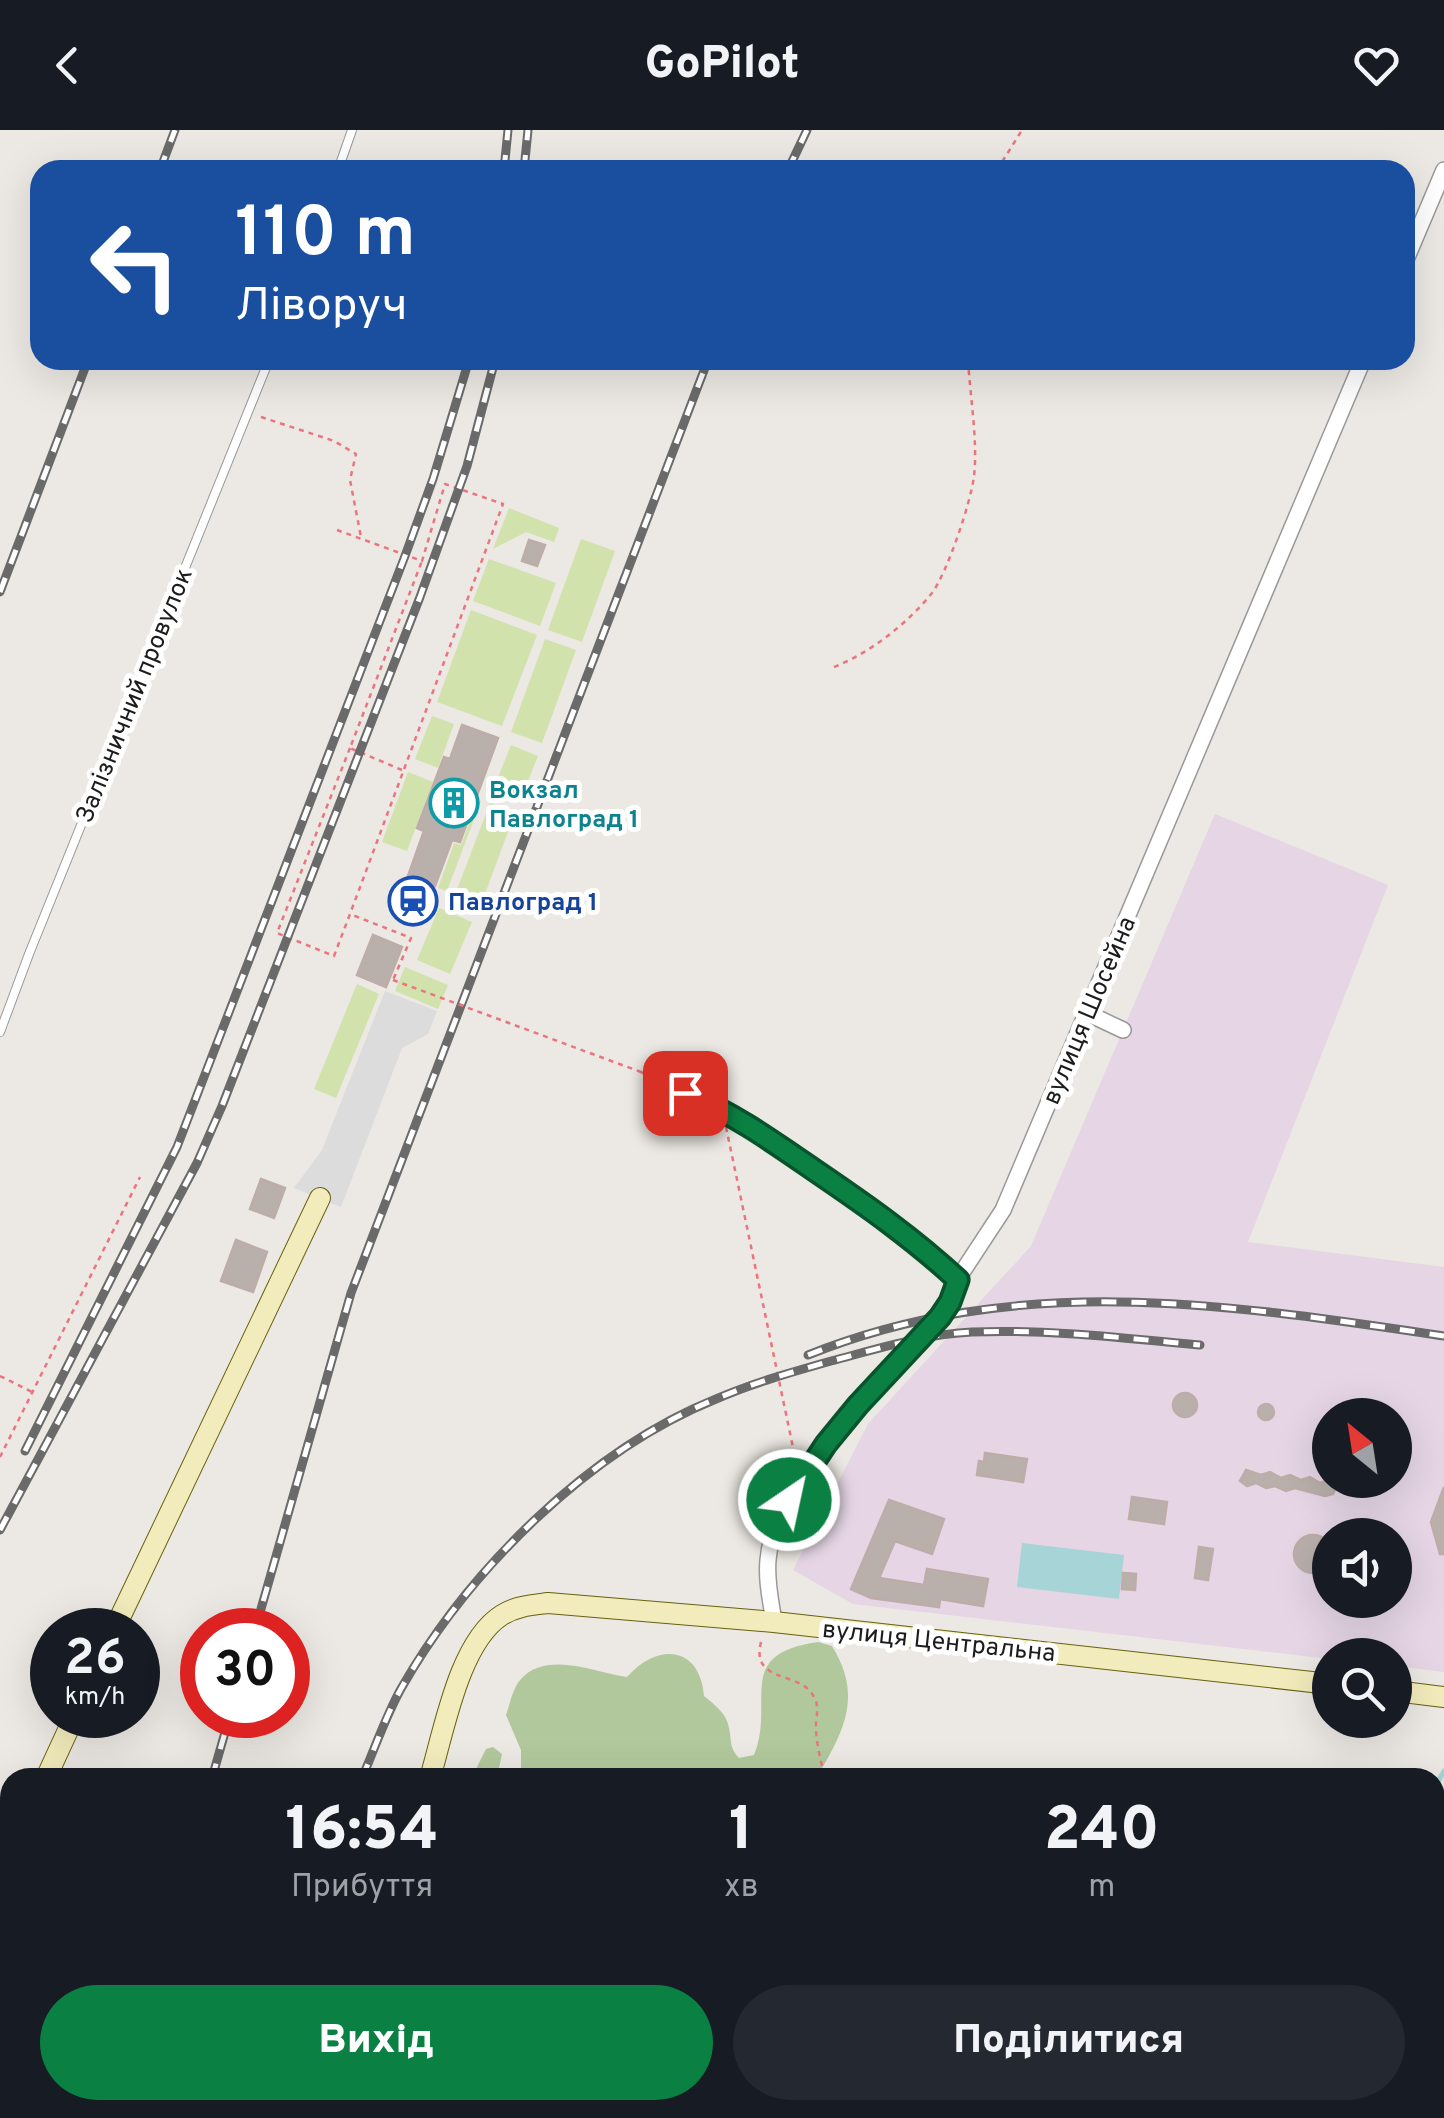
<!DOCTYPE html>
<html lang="uk">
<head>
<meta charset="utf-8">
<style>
  body { margin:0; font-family:Overpass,sans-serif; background:#242831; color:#f1f3f6; height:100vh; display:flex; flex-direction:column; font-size:38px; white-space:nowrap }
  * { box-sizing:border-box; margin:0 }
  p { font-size:32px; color:#9ea1a6 }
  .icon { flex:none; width:55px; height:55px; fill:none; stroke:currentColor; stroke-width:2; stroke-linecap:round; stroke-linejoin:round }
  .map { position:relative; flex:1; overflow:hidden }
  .drawer { position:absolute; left:0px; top:1638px; width:1445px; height:352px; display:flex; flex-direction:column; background:#171b24; border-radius:30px 30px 0 0; box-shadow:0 10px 40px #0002 }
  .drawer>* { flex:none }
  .guide { position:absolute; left:30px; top:30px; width:1385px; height:210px; border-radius:30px; box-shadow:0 10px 40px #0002; background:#1a4fa0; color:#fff; overflow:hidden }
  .needle { width:65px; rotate:330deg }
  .controls { position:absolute; left:1312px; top:1268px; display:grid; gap:20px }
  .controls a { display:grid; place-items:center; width:100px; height:100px; border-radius:50%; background:#171b24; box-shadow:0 10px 40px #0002; font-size:50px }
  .speed { position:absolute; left:30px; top:1478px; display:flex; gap:20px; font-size:50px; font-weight:700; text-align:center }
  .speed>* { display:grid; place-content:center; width:130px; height:130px; border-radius:50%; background:#171b24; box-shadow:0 10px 40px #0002; line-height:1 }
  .speed small { font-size:25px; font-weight:400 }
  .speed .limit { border:15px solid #d22; background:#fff; color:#111 }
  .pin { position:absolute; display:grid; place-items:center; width:85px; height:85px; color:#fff; margin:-42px; border-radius:20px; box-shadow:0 5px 15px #0006 }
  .me { position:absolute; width:110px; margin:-55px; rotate:34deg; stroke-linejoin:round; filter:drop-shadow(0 0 8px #0008) }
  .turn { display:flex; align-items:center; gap:35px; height:210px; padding:0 40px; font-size:45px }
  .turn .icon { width:130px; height:130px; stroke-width:2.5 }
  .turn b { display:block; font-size:70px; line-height:85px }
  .eta { display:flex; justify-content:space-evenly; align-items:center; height:170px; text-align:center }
  .eta b { font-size:60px; font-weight:800; line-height:70px }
  .action { display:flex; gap:20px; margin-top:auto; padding:20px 40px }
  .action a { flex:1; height:115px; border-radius:60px; background:#0b8043; color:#fff; font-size:40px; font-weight:800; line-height:115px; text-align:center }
  .action a+a { background:#242831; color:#f1f3f6 }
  header { display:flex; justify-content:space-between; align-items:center; height:130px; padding:0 40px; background:#171b24; font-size:45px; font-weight:800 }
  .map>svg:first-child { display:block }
  .residential { fill:#dad9d9 }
  .industrial { fill:#e5d5e5; fill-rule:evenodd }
  .grass { fill:#d1e2ad }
  .forest { fill:#b1c89c }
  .parking { fill:#dcdcdc }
  .water { fill:#a7d4d6 }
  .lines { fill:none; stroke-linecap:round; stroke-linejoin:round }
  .stream { stroke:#a7d4d6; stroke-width:5 }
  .building { fill:#b9b0ac; stroke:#bdaca7; stroke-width:2.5 }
  .lane-casing { stroke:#999; stroke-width:10 }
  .street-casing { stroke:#999; stroke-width:18 }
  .secondary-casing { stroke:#67610f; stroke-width:22 }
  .path { stroke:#eb757e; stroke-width:2.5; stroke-dasharray:5 5; stroke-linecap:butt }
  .lane { stroke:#fff; stroke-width:8 }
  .street { stroke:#fff; stroke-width:15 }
  .secondary { stroke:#f2ebbb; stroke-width:20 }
  .rail-casing { stroke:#6a6a6a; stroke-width:9 }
  .rail { stroke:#fff; stroke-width:5; stroke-dasharray:15; stroke-linecap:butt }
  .path-bridge { stroke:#eb757e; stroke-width:2.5; stroke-dasharray:5 5; stroke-linecap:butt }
  .route-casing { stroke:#07532c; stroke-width:25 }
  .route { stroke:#0b8043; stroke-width:18 }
  .labels { text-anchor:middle; stroke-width:10; stroke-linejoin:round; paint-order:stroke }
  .street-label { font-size:25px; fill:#1c1c1c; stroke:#fff }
  .culture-label { font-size:25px; font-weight:bold; fill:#0d838f; stroke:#fff; text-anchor:start }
  .transit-label { font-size:25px; font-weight:bold; fill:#164399; stroke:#fff; text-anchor:start }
</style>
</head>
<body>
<header><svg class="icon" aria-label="back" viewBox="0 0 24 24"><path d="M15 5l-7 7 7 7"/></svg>GoPilot<svg class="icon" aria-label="heart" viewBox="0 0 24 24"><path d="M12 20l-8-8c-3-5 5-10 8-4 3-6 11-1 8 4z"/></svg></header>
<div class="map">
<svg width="1444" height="1988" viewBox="0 0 1444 1988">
  <rect width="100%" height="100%" fill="#ece8e3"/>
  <path class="residential" d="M1444 1858V1988H1270L1281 1980H1435V1865Z"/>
  <path class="industrial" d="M1215 684 1388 755 1248 1112 1444 1137V1542L1395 1536V1525H1330V1529L853 1474 793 1440 868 1294 1031 1116ZM1330 1285H1395V1350H1330ZM1330 1405H1395V1470H1330Z"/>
  <path class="grass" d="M509 378 559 398 554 412 526 402 493 419Z
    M581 409 615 421 582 512 548 500Z
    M489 429 556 453 540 496 473 471Z
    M471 480 537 505 502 596 437 572Z
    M545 509 576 520 542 613 511 602Z
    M432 586 454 594 438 638 415 629Z
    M511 615 538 626 520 671 493 660Z
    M408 642 433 652 407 721 382 712Z
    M478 670 481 671 447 761 438 758 454 713 461 715Z
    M490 673 515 683 479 780 453 770Z
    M406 748 431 758 417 794 392 785Z
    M439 778 472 792 450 844 417 830Z
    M405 837 448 855 438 879 395 861Z
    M357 854 379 864 336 968 314 959Z"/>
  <path class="forest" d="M818 1512 832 1516C863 1566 844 1601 817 1647H521V1620L506 1585C510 1574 513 1557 521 1549 547 1520 596 1543 627 1547 658 1512 700 1516 704 1566 715 1575 727 1584 729 1598 732 1612 729 1617 739 1628L754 1625C776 1572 732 1524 818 1512Z
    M493 1617 502 1624 497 1647H472L486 1619Z
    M394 1980H459L452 1988H391Z"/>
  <path class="parking" d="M385 861 437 881 428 904 402 918 341 1077 294 1058 322 1020Z"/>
  <path class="water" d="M1022 1413 1124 1425 1119 1469 1017 1457Z"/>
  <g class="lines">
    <path class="stream" d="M1439 1650 1444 1641
      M940 1980 941 1988"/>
  </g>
  <path class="building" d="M529 410 545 415 537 436 522 431Z
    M462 595 498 608 460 712 452 710 435 756 408 746 424 701 417 698 444 627 450 629Z
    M373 805 402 817 386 857 357 845Z
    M261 1049 285 1058 274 1088 250 1079Z
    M236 1110 267 1122 253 1162 221 1151Z
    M1173 1275a12 12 0 1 1 24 0a12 12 0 1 1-24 0Z
    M1258 1282a8 8 0 1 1 16 0a8 8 0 1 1-16 0Z
    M985 1323 1027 1329 1023 1352 977 1345 979 1331 984 1332Z
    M1246 1340 1261 1345 1270 1342 1281 1348 1290 1345 1301 1350 1310 1347 1320 1353 1329 1350 1336 1357 1333 1364 1325 1366 1295 1358 1286 1361 1275 1356 1266 1358 1256 1353 1247 1356 1240 1351Z
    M1356 1350H1372L1367 1361 1360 1364 1352 1357Z
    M1444 1357V1424H1440L1431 1392Z
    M1132 1367 1167 1372 1164 1394 1129 1389Z
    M889 1370 944 1389 932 1424 895 1411 879 1448 924 1455 927 1439 988 1449 983 1476 940 1469 939 1477 871 1468 851 1459Z
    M1294 1424a19 19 0 1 1 38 0a19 19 0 1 1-38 0Z
    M1395 1410 1411 1436 1408 1449 1395 1463Z
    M1199 1417 1213 1419 1208 1450 1195 1448Z
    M1123 1443 1136 1444 1135 1460 1122 1459Z"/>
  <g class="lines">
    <g class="lane-casing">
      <path id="lane" d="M338 40 352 0
        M0 902 29 824 269 230
        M683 969 685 963C735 984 779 1016 824 1046 872 1080 915 1109 957 1150"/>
    </g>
    <g class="street-casing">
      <path id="street" d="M1405 132 1444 40
        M1087 883 1123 900
        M774 1492C771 1472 766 1451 768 1430 776 1341 887 1253 940 1187L950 1172 957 1150 1003 1080 1363 230
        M1435 1783 1444 1778
        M1285 1988 1295 1980"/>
    </g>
    <g class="secondary-casing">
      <path id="secondary" d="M114 1500 320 1068
        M1395 1561 1444 1567
        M46 1648 75 1585
        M430 1648C444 1601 459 1512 502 1485 516 1476 532 1475 548 1473L774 1492 1330 1554
        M0 1748 10 1727
        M308 1988 311 1980"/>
    </g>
    <path class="path" d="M997 40 1022 0
      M261 287 334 311 356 324 350 350 361 407
      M337 400 422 431 445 354 503 374 350 784
      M834 537C870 523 908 493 932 463 947 443 971 372 974 346 978 312 970 265 968 230
      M350 618 277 803 334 826 350 784 411 808 393 850
      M402 640 350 618 422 431
      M641 942 675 958
      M726 997 795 1327
      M0 1246 32 1262
      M0 1327 140 1047
      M761 1512C751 1551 794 1542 811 1562 813 1565 817 1572 817 1576 818 1584 815 1593 816 1600 817 1617 821 1632 825 1648
      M918 1980 919 1988"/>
    <use href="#lane" class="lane"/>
    <use href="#street" class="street"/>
    <use href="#secondary" class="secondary"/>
    <g class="rail-casing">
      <path id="rail" d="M160 40 175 0
        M504 40 508 0
        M524 40 528 0
        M788 40 807 0
        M0 462 88 230
        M808 1225C1018 1141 1228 1174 1444 1206
        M25 1321 177 1017 405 426 433 349 469 230
        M0 1400 197 1033 222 976 420 467 467 336 495 230
        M255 1500 351 1163 708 230
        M212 1648 230 1585
        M362 1648C375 1618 386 1585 402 1557 469 1440 589 1320 716 1269 753 1253 792 1242 831 1231 877 1219 925 1204 972 1202 1048 1199 1124 1208 1200 1215
        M115 1988 118 1980"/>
    </g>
    <use href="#rail" class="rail"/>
    <path class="path-bridge" d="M393 850 641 942"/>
  </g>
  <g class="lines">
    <g class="route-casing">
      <path id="route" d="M685 963C733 983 775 1013 817 1042 867 1076 914 1109 958 1150L950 1172 940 1187 858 1275 826 1314 789 1370"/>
    </g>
    <use href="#route" class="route"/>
  </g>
  <defs>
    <g id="building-ring" transform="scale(2.5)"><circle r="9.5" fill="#fff" stroke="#0f9aa8" stroke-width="1.5"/><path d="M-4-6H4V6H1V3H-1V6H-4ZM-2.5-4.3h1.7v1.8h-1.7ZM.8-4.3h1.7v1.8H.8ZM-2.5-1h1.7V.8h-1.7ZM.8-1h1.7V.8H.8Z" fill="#0f9aa8"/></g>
    <g id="station-ring" transform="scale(2.5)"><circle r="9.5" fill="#fff" stroke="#1a4fb4" stroke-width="1.5"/><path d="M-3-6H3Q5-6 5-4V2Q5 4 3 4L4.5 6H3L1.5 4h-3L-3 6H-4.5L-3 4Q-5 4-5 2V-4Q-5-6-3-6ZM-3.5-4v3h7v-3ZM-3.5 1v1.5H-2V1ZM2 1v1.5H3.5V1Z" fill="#1a4fb4"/></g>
  </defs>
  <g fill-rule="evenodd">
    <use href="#building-ring" x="454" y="673"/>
    <use href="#station-ring" x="413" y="771"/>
  </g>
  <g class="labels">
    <g class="street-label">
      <text transform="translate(133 565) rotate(-68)" y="9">Залізничний провулок</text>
      <text transform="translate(1088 880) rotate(-67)" y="9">вулиця Шосейна</text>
      <text transform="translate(939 1510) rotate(6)" y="9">вулиця Центральна</text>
    </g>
    <g class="culture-label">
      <text x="489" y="668">Вокзал<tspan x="489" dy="29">Павлоград 1</tspan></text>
    </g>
    <g class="transit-label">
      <text x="448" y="780">Павлоград 1</text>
    </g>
  </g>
</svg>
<div class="controls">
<a><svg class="needle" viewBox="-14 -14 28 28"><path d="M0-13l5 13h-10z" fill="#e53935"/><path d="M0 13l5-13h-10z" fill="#9ea1a6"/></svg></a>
<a><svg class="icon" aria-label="sound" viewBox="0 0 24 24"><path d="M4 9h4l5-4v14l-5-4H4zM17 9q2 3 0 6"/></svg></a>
<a><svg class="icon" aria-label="search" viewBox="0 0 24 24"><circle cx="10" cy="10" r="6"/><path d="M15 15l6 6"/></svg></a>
</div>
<div class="speed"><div>26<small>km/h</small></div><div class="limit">30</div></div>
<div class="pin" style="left:685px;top:963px;background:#d93025"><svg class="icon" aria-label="arrive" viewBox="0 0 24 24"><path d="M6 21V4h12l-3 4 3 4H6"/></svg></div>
<svg class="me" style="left:789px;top:1370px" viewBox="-20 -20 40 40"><circle r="17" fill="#0b8043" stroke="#fff" stroke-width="3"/><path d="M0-11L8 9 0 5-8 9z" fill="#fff"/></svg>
<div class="guide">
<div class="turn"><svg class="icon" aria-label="left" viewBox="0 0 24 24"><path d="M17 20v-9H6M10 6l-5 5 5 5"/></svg><div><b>110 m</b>Ліворуч</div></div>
</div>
<section class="drawer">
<div class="eta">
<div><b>16:54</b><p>Прибуття</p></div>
<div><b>1</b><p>хв</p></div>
<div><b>240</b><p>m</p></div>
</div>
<div class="action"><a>Вихід</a><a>Поділитися</a></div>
</section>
</div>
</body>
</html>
